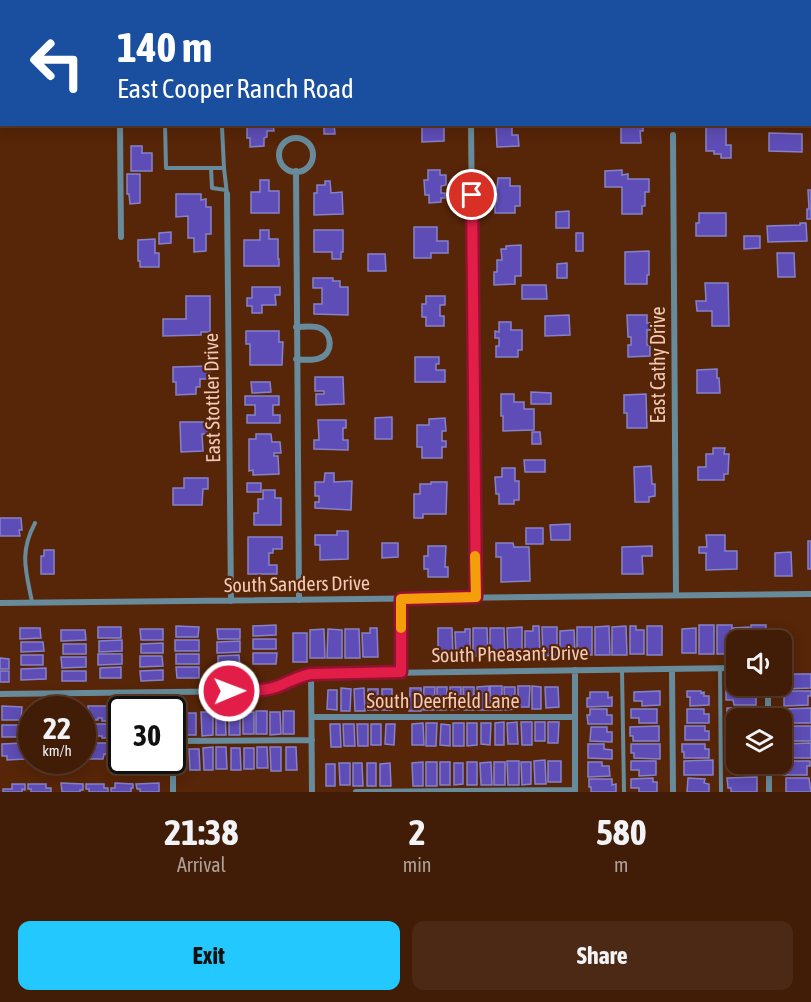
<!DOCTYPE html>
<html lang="en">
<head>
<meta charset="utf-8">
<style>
  body { margin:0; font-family:"Asap Condensed",sans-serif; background:#4c2914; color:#f1f3f6; height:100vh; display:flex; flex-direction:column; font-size:22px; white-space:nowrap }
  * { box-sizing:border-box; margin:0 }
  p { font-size:20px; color:#aea19b }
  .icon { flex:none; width:33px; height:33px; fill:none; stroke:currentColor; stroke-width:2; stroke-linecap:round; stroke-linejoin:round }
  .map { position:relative; height:792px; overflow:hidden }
  .side { display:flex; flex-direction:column; background:#411c06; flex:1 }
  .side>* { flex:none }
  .guide { position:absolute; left:0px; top:0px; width:812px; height:126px; box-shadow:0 3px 15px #0003,0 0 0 2px #5a3a28; background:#1a4fa0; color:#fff; overflow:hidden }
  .controls { position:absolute; left:726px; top:630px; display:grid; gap:12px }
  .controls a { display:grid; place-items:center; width:66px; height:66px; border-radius:12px; background:#411c06; box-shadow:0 3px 15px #0003,0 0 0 2px #5a3a28; font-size:30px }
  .speed { position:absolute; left:18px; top:696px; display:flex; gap:12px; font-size:30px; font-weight:700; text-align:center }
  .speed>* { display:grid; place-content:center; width:78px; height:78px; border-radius:50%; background:#411c06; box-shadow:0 3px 15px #0003,0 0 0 2px #5a3a28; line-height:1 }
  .speed small { font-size:15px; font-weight:400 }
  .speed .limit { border:3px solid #111; border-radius:9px; background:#fff; color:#111 }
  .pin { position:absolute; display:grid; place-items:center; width:51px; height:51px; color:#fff; margin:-26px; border:3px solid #fff; border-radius:50%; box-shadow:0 2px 6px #0007 }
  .me { position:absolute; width:66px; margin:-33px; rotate:89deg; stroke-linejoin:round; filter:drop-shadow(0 0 4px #0008) }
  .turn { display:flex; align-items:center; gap:21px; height:126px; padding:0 18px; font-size:27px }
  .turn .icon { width:78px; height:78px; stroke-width:2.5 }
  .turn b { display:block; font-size:42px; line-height:51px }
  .eta { display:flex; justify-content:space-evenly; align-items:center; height:102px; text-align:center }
  .eta b { font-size:36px; font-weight:700; line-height:42px }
  .primary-button { display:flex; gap:12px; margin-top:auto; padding:12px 18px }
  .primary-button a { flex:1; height:69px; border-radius:12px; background:#23c9fe; color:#111; font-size:24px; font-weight:700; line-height:69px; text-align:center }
  .primary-button a+a { background:#4c2914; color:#f1f3f6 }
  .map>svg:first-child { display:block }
  .building { fill:#5e4db6; stroke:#8782c8; stroke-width:1.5 }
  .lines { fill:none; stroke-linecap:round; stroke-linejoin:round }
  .lane { stroke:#678b9b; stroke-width:4 }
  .street { stroke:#678b9b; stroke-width:6 }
  .route-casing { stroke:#92132f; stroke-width:15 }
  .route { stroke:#e11d48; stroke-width:10 }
  .slow { stroke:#f59e0b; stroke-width:10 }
  .labels { text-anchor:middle; stroke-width:4.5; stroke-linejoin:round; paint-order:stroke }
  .street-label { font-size:20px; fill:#f2cab7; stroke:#572508 }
</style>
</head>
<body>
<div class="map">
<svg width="811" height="792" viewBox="0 0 811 792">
  <rect width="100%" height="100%" fill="#572508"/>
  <path class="building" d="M414 0H485V2H414Z
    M554 0H632V2H554Z
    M688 0H774V2H688Z
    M247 124H273L274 131H267V137L264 138V146L250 147V138H247Z
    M311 124H334L335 134H324V127H311Z
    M422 124H444V141L422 142Z
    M496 124H516L512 125V135H518L519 146 497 147Z
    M621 124H643V131H640L641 143H621Z
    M706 124H726V145H731V158H721V154H714V151H706Z
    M769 133 802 134V152L769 151Z
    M131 146H142V153H152V171H131Z
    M428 170H440V175H446V185L441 186V193H445V198H441V202L429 203V195H425L424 180H428Z
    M622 170V175L628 174V179H649V192H645V206H642V214H622V187H605V171Z
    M127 174H140V203L130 204 129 194H127Z
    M498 178H510V186H520V206H515V213H495V202H497V194H494V188H497Z
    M260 180H269V191H279V213H251V192H260Z
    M325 181H330L331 193 342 192 343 214 314 215V193H317V185H325Z
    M808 190H811V219H807V209H809Z
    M176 194H201V200L206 199V207H211V234H206V251L194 252V238H188V216L176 217Z
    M569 211V228H556V212Z
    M699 213H726V236H696V223H699Z
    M800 223H806L807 241 768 242 767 226 800 225Z
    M414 227H437V241H448V253H431V258H414Z
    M260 230H269V239H278V259H279V266H244V240H260Z
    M314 230H343V252H341V259H332V252H314Z
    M171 232V243L159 244V233Z
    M576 233H583V251H576Z
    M744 236H760V248L744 249Z
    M155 239V253H159V267H140V261H138V240Z
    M521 245V276H515V284L494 285V272H497V260H502L501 249H506V246Z
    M649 251V275H647V284H625V252Z
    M777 253H794L795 277H778Z
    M368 254H385L386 271H368Z
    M567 263V278H557V264Z
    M313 278H333V281H340V287H348V315L314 314V304H322V288H313Z
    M705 283H728L729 326H712V311H697L696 301H706Z
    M522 285H546L547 299H522Z
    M252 287H280V295H275L276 305H262V313H252V306H247V298H252Z
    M186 296H210V332H201V335L163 336V319H186Z
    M426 296H445V305H440V316H444V326H426V317H422V304H426Z
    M569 315 570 335 545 336V316Z
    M627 315H647V323H650V330H647V345H650V356L628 357V345H631V337H628Z
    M499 322H511V330H522V350H518V357H496V346H499V338H495V331L499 332Z
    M246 331H279V342H283L282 365H250V344H246Z
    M415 357H439V364H436V370H445V382H415Z
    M210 366V379H200V387H196V394L176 395V382H173V367Z
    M717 369V378H719L720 393H697V370Z
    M315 377H343L344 404 316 405V394H324V391H315Z
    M251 382H270L271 392 252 393Z
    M531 392 551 393V404H531Z
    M501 394H514V402H524V409H534V430L503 431V416H501Z
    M646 394 647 428H627V413H624V395Z
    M245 396H279V405H273V415H280V423H247V415H255V405H245Z
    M392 417V439H375V418Z
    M445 418 446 431H442V441H446V447H442V458H422V447H417V425H429V419Z
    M318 420H346V428H343V440H348V450L314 449V440H319Z
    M180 422H211V434H202L203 451 181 452Z
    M532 432H540L541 444H532Z
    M256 434H271L272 442H280L281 453H274V456H278L279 474 253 475V470L249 471V439H256Z
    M713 448H725L724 454H729L728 474H724V480H698V467H706V454H713Z
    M524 460H545V472H525Z
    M651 466 652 484H655V496L649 497V502H635L634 467Z
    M502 468H515V481H519V500H514V504H499V494H496L495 477H502Z
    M325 473H334V482L352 481 351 510 315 508V502H319V496H315V482H324Z
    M184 478H208V489H203L202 505H173V488H184Z
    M431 482H447L446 514H423V518H414V494H420V484H431Z
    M247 483H261V492H247Z
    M263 490H275V498H281V525H254V513H258V499H263Z
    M0 518H21L22 530H19L20 536H0Z
    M570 524V540H551L550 525Z
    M526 528H543V544H526Z
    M337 531H348V559L320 560V545H315V535H337Z
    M706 535H725V551H737V569L706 570V553H699V547H707Z
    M248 537H282V549H273V553H269V565H277V574H248Z
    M808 541H811V569H808Z
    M382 543H398V557L382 558Z
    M496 543H513L514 547H529L530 581 501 582V557H496Z
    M428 546H446L445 567H448V577H428V569H424V556H428Z
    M652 546V556H642L643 574H622V547Z
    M44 550H54V574H41V556H44Z
    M791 552 792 576H775V553Z
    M276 625V635L253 636V626Z
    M699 625H714V654H699Z
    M717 625H732L731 654H717Z
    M751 625H766V640H751Z
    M176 626 199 627 198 637H176Z
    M533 626H539L540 655H525V631H533Z
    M609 626 610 655H595V627Z
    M626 626 627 655H612V627Z
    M630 626H636V630H644V654H630Z
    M647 626H662V655H647Z
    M98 627H121V638H98Z
    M522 627V656H508L507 628Z
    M542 627H557V655L543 656Z
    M577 627H592V655H577Z
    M749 627V640H736V656H734L733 628Z
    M20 628H40L41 638 20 639Z
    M370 628H377L378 657H363L362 633H370Z
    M438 628H452L453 657H438Z
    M473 628H487L488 656H473Z
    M490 628H504L505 656 490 657Z
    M696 628V653H682V629Z
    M140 629H163V640H141Z
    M217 629H240V639H218Z
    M324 629 325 658H310V630Z
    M328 629 342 630V658H327Z
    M345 629H359L360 658H345Z
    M465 629H470V656H456L455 632H465Z
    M61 630H85L86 640 61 641Z
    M574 630 575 654H560V631Z
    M293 633H307V662H293Z
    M253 639H276V649H253Z
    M122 640V651L99 652V641Z
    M175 640H199V651H175Z
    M240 641V652L217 653V642Z
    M21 642H43L44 651 21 652Z
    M163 643V653H141V644Z
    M63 644H86V654H63Z
    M253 653H277L276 664H253Z
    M98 654H122V664L98 665Z
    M176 654H199V664H176Z
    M21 655H43V665H21Z
    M239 655 240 666H218V656Z
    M140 656H162L163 666 140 667Z
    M61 657H86V667L62 668Z
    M0 658 9 659V669H0Z
    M121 667V678H100V668Z
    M176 667H199V678H177Z
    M46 668V679L21 680V669Z
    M241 668V680H217L216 669Z
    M163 670V680L141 681 140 671Z
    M0 671H9V682H0Z
    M62 671H86V681H62Z
    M783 674H811V688L783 689Z
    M489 686V710H478L477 687Z
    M490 686H502V710H491Z
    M518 686H530L529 707H518Z
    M532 686 541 687V709H532Z
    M424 687H435L434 710H423Z
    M437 687H447L446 710H437Z
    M450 687H461V709L451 710Z
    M463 687H474V710H464Z
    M504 687H515V709L505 710Z
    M545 687H558L559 707 546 708Z
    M341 688 351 689 350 711H341Z
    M364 688 365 711H355L354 689Z
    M410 688H421V711H409Z
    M368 689H378V710H368Z
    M382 689H392V710H382Z
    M328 690H337V710L327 709Z
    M756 690V705H734L733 700H726V691Z
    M660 691V705L642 706V701H634V692Z
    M687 691H701V693L704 692V696H709V705L690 706V697H687Z
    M784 691H811V696H808V705L784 706Z
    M590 692H608V698L612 697V706L587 707V698H590Z
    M110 705H130V710H122V719H111Z
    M2 706 22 707 21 720H2Z
    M88 706H108V721H102V718H98V720H88Z
    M727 708H756V718H736V723H730V717H727Z
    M811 708V723H785L784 709Z
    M590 709H607V715H612V724H588L587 715H590Z
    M631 709H657V723H639V718H631Z
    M687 709H704V714H709V723H687Z
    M256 711H267V734H256Z
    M283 711H294V734H283Z
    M201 712H213V735L202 736Z
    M216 712H225L226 735H216Z
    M229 712H240V735H229Z
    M254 712V734H243V713Z
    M270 712H280L281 734 270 735Z
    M187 713H196V735H186Z
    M504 722V745H495V723Z
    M517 722 518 744H508L507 723Z
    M521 722H532V745H522Z
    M535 722H545V741H535Z
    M548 722H559L558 743H548Z
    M423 723 424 745H412V724Z
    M426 723H437L436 746H426Z
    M453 723H464V746H453Z
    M467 723H477V745L467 746Z
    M481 723H491L490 745 481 744Z
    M91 724H108V738H102V736H89L88 728H91Z
    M111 724H122V737H111Z
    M330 724H340L341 747H331Z
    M343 724H354L355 746H344Z
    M357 724H368V746H358Z
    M371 724H381V745H371Z
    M386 724H395L394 745 385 744Z
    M441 724 450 725V746L440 745Z
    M2 725H21V737H2Z
    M659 726V741H633V736H630V727Z
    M685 726H705V731H709V740H685Z
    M784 726H811V741H784Z
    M591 727H607V732H612V742L590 741Z
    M111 742H122V758L111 759Z
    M22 743V753H25V759L7 760V756H2V744Z
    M89 743H108V755L104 754 103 759H86V753H89Z
    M727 743H736V757L730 758V752L727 753Z
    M811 743V758H783V744Z
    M588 744H604V749L612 750V759L588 758Z
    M631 744H660V759L634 758V753H631Z
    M682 744H705V749H709V758H684V752H682Z
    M213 747V770H204L203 748Z
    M216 747H226L227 769H216Z
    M257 747H267L268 768H257Z
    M270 747H281V771H271Z
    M286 747H296L297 770H286Z
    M231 748H240L241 770H231Z
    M244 748H254V769H244Z
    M189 749H199L200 770H190Z
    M545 760 546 784H535L534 761Z
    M713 760V775H684V761Z
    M728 760H736V764H750V765H755V775H736V769H728Z
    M507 761H519V785H508Z
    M548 761H561V782H548Z
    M631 761H656V775L639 776V770H631Z
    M782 761H810V766H807V775H782Z
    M423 762V786H413L412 763Z
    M426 762H437V786H426Z
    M440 762H450V785H440Z
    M467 762H477V785H467Z
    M491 762 492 785H481L480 763Z
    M494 762H505V785H494Z
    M521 762H531V784L522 785Z
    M588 762H602V766H609L610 776 588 777Z
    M339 763H350V785H340Z
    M353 763H362L363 786H353Z
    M367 763H376V786H367Z
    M390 763 391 786H380V764Z
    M454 763H463V784L454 785Z
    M326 764H335V786H326Z
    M757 777V792H731V788H728L727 778Z
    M653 778V782H657V792H639V788H631V779Z
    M688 778 705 779 704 783 709 784V792H687Z
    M786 778H809L811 792H786Z
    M589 779H612V785L616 784V792H591V787H589Z
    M61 783 83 784V790H80V792H62Z
    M115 783 133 784V788H131V792H111V788H115Z
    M159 783V792H140V789H137L136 784Z
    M12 784H25V790L22 789V792H3V789H12Z
    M28 784H46V788H51V792H31V789H28Z
    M86 784H104V788H108V792H89V789H86Z"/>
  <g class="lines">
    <path class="lane" d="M165 124 166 168H224L227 194
      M222 127 224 168
      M211 168 212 188 226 190
      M32 602C26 571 19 553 35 523
      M720 669 721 792
      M622 670 624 792"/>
    <path class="street" d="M0 90H2
      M120 124 121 237
      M471 124 476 597
      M673 135 676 595
      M279 155a17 17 0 1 1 34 0a17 17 0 1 1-34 0Z
      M296 171 299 600
      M227 194 231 601
      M296 327C304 327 313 325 320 328 333 334 333 353 320 358 313 361 304 360 296 359
      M401 599V672
      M0 603 811 594
      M575 670V791
      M672 670 673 792
      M311 674 312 792
      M768 686V718
      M173 692V792
      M0 694 261 691C279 687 294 677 311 674L736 668
      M312 717H575
      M173 741 312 740
      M769 764V792
      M356 792 575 790"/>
  </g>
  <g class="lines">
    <g class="route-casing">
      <path id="route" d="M229 691C244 691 261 692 276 687 288 683 298 676 311 674L401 672V599L476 597 472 195"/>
    </g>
    <use href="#route" class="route"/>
    <path class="slow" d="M401 628V599L476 597 475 556"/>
  </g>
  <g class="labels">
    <g class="street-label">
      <text transform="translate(658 365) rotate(-90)" y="7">East Cathy Drive</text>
      <text transform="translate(212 398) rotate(-91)" y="7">East Stottler Drive</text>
      <text transform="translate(297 584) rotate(-1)" y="7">South Sanders Drive</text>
      <text transform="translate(510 654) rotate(-1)" y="7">South Pheasant Drive</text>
      <text x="443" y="708">South Deerfield Lane</text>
    </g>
  </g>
</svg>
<div class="controls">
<a><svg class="icon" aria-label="sound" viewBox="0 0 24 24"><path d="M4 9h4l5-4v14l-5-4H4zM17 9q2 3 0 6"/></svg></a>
<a><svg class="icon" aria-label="layers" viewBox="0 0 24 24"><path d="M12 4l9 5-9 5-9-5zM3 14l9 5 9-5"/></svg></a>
</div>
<div class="speed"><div>22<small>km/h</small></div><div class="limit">30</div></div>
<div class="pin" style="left:472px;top:195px;background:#d93025"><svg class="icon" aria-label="arrive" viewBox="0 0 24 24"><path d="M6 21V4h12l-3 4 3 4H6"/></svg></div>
<svg class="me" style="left:229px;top:691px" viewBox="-20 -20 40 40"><circle r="17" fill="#e11d48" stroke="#fff" stroke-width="3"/><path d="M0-11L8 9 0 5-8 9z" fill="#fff"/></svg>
<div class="guide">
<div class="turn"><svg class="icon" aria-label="left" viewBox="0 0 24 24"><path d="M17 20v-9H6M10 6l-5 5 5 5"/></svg><div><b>140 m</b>East Cooper Ranch Road</div></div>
</div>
</div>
<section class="side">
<div class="eta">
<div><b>21:38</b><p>Arrival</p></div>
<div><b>2</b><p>min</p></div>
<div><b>580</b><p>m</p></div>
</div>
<div class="primary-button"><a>Exit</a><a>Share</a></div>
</section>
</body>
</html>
